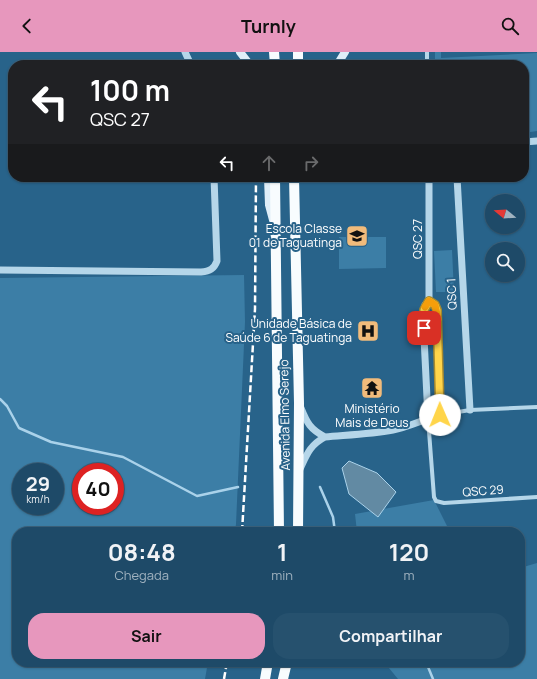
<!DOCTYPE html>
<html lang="pt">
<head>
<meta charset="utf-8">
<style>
  body { margin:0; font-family:Manrope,sans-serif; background:#26516e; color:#f1f3f6; height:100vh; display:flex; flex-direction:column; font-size:15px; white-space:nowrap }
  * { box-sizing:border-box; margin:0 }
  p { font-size:13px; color:#a1b3c0 }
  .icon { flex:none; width:22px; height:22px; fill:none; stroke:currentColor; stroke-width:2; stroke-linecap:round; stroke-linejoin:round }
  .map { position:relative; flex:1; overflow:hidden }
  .drawer { position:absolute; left:12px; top:475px; width:513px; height:140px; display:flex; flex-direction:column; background:#1e4a68; border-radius:16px; box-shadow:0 1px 3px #0004,0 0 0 1px #3c627c }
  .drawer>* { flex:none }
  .top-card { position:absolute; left:8px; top:8px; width:521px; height:122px; border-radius:16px; box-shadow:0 1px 3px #0004,0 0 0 1px #3c627c; background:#202124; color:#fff; overflow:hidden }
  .needle { width:26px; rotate:288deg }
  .tools { position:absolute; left:485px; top:142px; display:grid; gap:8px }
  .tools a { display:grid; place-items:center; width:40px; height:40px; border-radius:50%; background:#1e4a68; box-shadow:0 1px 3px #0004,0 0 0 1px #3c627c; font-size:20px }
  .speed { position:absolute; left:12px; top:411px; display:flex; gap:8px; font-size:20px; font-weight:700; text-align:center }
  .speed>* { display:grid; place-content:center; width:52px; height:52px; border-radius:50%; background:#1e4a68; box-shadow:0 1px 3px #0004,0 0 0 1px #3c627c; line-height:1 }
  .speed small { font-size:10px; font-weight:400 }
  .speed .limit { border:6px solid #d22; background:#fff; color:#111 }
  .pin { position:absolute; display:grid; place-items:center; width:34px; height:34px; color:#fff; margin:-17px; border-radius:8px; box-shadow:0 2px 6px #0006 }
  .me { position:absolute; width:44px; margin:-22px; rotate:359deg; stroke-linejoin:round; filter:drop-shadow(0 0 3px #0008) }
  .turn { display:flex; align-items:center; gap:14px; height:84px; padding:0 16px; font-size:18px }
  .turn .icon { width:52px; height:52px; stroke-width:2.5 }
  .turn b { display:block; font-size:28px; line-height:34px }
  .lanes { display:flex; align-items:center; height:38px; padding:0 16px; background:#0003; justify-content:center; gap:20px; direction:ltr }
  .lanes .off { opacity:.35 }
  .eta { display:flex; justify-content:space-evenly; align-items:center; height:68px; text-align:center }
  .eta b { font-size:24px; font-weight:700; line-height:28px }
  .cta { display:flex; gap:8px; margin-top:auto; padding:8px 16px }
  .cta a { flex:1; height:46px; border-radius:16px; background:#e797bd; color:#111; font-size:16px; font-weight:700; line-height:46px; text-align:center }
  .cta a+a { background:#26516e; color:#f1f3f6 }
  header { display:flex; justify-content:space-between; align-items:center; height:52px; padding:0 16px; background:#e797bd; color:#111; font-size:18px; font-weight:700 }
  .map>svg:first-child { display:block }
  .green { fill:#3c7ea6; fill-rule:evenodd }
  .water { fill:#628aa3; stroke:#aad2ea }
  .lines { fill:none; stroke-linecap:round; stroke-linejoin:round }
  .stream { stroke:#aad2ea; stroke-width:2.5 }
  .minor { stroke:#b5d6e9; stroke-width:4 }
  .tertiary { stroke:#b5d6e9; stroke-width:7 }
  .secondary { stroke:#dfeef8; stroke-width:8 }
  .primary { stroke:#f8fcfe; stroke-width:10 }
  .rail { stroke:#fff; stroke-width:2.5; stroke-dasharray:7 3; stroke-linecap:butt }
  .route-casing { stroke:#a68a30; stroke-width:10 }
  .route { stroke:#ffd54a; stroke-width:7 }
  .slow { stroke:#f59e0b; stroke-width:7 }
  .labels { text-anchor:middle; stroke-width:4; stroke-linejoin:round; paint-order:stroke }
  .poi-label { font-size:12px; fill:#fff; stroke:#28638a; text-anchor:end }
  .street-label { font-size:12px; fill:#fff; stroke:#28638a }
</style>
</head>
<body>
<header><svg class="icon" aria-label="back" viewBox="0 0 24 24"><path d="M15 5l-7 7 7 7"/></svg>Turnly<svg class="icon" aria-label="search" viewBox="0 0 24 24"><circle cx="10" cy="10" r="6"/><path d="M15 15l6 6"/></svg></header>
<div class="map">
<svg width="537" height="627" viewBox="0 0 537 627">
  <rect width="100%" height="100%" fill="#28638a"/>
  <path class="green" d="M435 0H441V6L537 1V79L524 81V13H435Z
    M339 185H386V216L339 217Z
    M452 198 454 240H436L434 199Z
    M244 223 245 270 236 472 235 480H17V610H208L205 627H0V226ZM21 420H55V454H21ZM81 420H115V454H81Z
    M434 448 450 480H357L355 462Z
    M537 511V627H398L384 610H520V516Z"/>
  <path class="water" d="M349 409 377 421 396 440 378 465 349 442 342 416Z"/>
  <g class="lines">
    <path class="stream" d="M0 347 7 354 19 376 51 390 123 405 197 444 238 435
      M320 435 333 465 335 480
      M426 610 433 627"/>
    <path class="minor" d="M427 0V13
      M440 363 470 358 537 355
      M428 366 434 445 436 449 444 451 537 445"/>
    <path class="tertiary" d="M185 0 191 13
      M524 90 537 89
      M457 125 470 358
      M0 218 201 220C210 219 214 217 217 209L214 125
      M301 356C307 371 310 377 325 385
      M428 366 423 265 425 253 429 249V125
      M300 417C307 402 310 393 325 385 347 383 371 382 393 378 409 375 424 367 440 363L437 258 435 253 429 249"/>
    <path class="secondary" d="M240 0 250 13
      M337 13 345 0
      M268 125 269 153 273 168"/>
    <path class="primary" d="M274 0 275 13
      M298 13V0
      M275 125 279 480
      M294 125 299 351 298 480
      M265 627 268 610
      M283 627 287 610"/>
    <path class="rail" d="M242 480 255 257 256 125
      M224 627 227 610"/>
  </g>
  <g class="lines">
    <g class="route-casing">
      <path id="route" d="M424 276V258L429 249 435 253 437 258 440 363"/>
    </g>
    <use href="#route" class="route"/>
    <path class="slow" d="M425 255 429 249 435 253 438 267"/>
  </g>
  <defs>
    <g id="school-square" transform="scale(1.15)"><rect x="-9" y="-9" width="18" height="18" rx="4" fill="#f1bb7b" stroke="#28638a"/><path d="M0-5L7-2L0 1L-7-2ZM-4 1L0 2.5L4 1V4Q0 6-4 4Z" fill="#111"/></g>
    <g id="hospital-square" transform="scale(1.15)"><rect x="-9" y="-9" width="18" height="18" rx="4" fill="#f1bb7b" stroke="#28638a"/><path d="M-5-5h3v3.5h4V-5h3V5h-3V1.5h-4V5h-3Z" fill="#111"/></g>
    <g id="temple-square" transform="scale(1.15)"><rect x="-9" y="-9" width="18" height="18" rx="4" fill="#f1bb7b" stroke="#28638a"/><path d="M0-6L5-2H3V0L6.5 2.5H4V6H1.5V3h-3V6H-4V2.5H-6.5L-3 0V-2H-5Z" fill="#111"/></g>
  </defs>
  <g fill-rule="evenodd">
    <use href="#school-square" x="357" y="184"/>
    <use href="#hospital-square" x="368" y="279"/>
    <use href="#temple-square" x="372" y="336"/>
  </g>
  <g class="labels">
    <g class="poi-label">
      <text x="342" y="181">Escola Classe<tspan x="342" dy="14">01 de Taguatinga</tspan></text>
      <text x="352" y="276">Unidade Básica de<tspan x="352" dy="14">Saúde 6 de Taguatinga</tspan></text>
      <text x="372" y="361" text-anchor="middle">Ministério<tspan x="372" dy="14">Mais de Deus</tspan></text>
    </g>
    <g class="street-label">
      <text transform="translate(418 187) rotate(-90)" y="4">QSC 27</text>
      <text transform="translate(452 242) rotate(-93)" y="4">QSC 1</text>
      <text transform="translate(285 363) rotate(-91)" y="4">Avenida Elmo Serejo</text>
      <text transform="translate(483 439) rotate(-4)" y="4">QSC 29</text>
    </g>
  </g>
</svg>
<div class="tools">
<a><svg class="needle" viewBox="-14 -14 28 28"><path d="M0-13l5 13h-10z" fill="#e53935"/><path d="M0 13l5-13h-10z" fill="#a1b3c0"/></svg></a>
<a><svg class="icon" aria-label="search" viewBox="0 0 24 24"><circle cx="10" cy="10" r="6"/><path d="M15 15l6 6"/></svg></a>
</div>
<div class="speed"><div>29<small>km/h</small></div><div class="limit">40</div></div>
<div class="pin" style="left:424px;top:276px;background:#d93025"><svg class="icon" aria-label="arrive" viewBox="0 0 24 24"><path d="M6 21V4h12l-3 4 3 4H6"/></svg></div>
<svg class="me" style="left:440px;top:363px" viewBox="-20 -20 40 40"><circle r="19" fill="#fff"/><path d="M0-13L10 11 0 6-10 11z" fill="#ffd54a"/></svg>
<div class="top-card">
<div class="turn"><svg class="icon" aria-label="left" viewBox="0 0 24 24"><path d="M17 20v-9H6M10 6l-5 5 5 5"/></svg><div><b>100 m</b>QSC 27</div></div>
<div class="lanes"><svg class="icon" aria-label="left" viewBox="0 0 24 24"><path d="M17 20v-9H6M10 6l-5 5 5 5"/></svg><svg class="icon off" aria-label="ahead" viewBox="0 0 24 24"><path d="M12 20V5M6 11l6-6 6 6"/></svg><svg class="icon off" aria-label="right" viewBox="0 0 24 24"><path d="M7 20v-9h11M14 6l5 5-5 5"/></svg></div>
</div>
<section class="drawer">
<div class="eta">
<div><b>08:48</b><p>Chegada</p></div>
<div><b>1</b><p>min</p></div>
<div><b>120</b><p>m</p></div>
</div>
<div class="cta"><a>Sair</a><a>Compartilhar</a></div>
</section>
</div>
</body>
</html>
